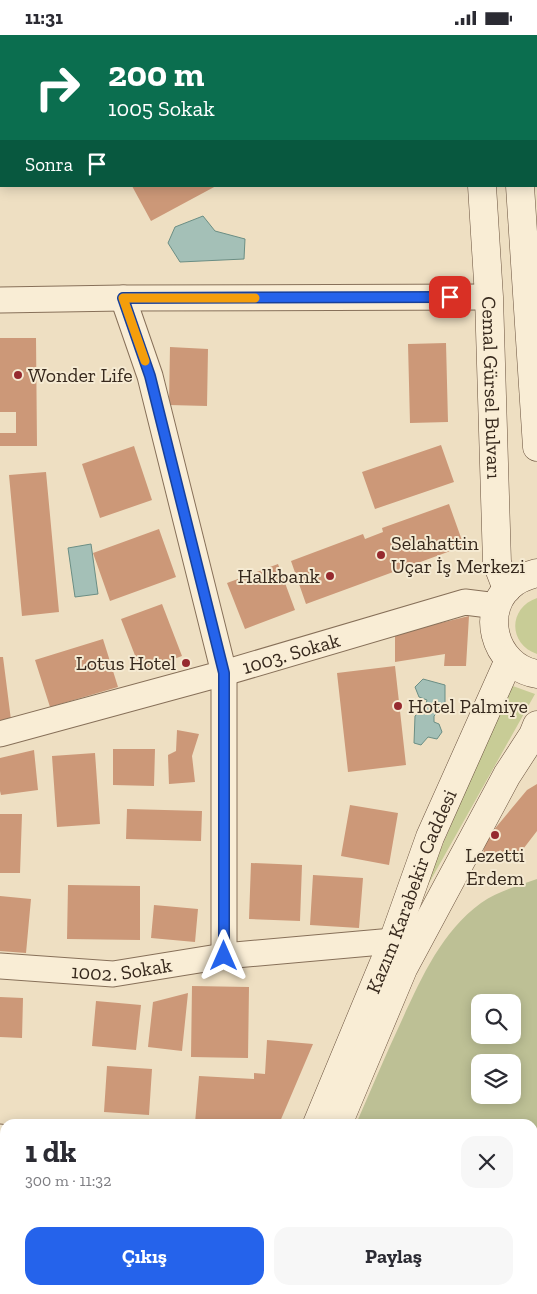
<!DOCTYPE html>
<html lang="tr">
<head>
<meta charset="utf-8">
<style>
  body { margin:0; font-family:"Zilla Slab",serif; background:#f7f7f7; color:#2b2b33; height:100vh; display:flex; flex-direction:column; font-size:19px; white-space:nowrap }
  * { box-sizing:border-box; margin:0 }
  p { font-size:16px; color:#7c7c81 }
  .icon { flex:none; width:28px; height:28px; fill:none; stroke:currentColor; stroke-width:2; stroke-linecap:round; stroke-linejoin:round }
  .map { position:relative; flex:1; overflow:hidden }
  .panel { position:absolute; left:0px; top:1084px; width:538px; height:176px; display:flex; flex-direction:column; background:#fff; border-radius:15px 15px 0 0; box-shadow:0 2px 12px #0003 }
  .panel>* { flex:none }
  .guide { position:absolute; left:0px; top:0px; width:538px; height:152px; box-shadow:0 2px 12px #0003; background:#0b6e4f; color:#fff; overflow:hidden }
  .controls { position:absolute; left:471px; top:959px; display:grid; gap:10px }
  .controls a { display:grid; place-items:center; width:50px; height:50px; border-radius:10px; background:#fff; box-shadow:0 2px 12px #0003; font-size:25px }
  .pin { position:absolute; display:grid; place-items:center; width:42px; height:42px; color:#fff; margin:-21px; border-radius:10px; box-shadow:0 2px 8px #0006 }
  .me { position:absolute; width:55px; margin:-28px; rotate:0deg; stroke-linejoin:round; filter:drop-shadow(0 0 4px #0008) }
  .turn { display:flex; align-items:center; gap:18px; height:105px; padding:0 25px; font-size:22px }
  .turn .icon { width:65px; height:65px; stroke-width:2.5 }
  .turn b { display:block; font-size:35px; line-height:42px }
  .then { display:flex; align-items:center; height:48px; padding:0 25px; background:#0003; gap:10px; font-size:19px }
  .round { display:grid; place-items:center; flex:none; width:52px; height:52px; border-radius:15px; background:#f7f7f7 }
  .summary { display:flex; align-items:center; justify-content:space-between; height:85px; padding:0 25px }
  h1 { font-size:30px; font-weight:700; line-height:38px }
  .cta { display:flex; gap:10px; margin-top:auto; padding:10px 25px }
  .cta a { flex:1; height:58px; border-radius:15px; background:#2563eb; color:#fff; font-size:20px; font-weight:700; line-height:58px; text-align:center }
  .cta a+a { background:#f7f7f7; color:#2b2b33 }
  .status { display:flex; justify-content:space-between; align-items:center; height:35px; padding:0 25px; background:#fff; direction:ltr }
  .status svg { height:14px; fill:currentColor }
  .map>svg:first-child { display:block }
  .green { fill:#c8cc96 }
  .cemetery { fill:#bdc095; fill-rule:evenodd }
  .water { fill:#a4c0b7; stroke:#6b8e84 }
  .building { fill:#cc9878 }
  .lines { fill:none; stroke-linecap:round; stroke-linejoin:round }
  .minor-casing { stroke:#877059; stroke-width:27 }
  .secondary-casing { stroke:#69513d; stroke-width:29 }
  .minor { stroke:#f9edd5; stroke-width:25 }
  .secondary { stroke:#f9edd5; stroke-width:28 }
  .route-casing { stroke:#184099; stroke-width:12 }
  .route { stroke:#2563eb; stroke-width:9 }
  .slow { stroke:#f59e0b; stroke-width:9 }
  .poi-dot { fill:#962a2f; stroke:#f5ead2; stroke-width:2 }
  .labels { text-anchor:middle; stroke-width:4; stroke-linejoin:round; paint-order:stroke }
  .poi-label { font-size:20px; fill:#37291d; stroke:#f5ead2; text-anchor:start }
  .street-label { font-size:20px; fill:#37291d; stroke:#f5ead2 }
</style>
</head>
<body>
<div class="status"><b>11:31</b><svg viewBox="0 0 49 12"><path d="M0 12V9h3v3zM5 12V6h3v6zM10 12V3h3v9zM15 12V0h3v12zM26 1h20v11H26zM47 4h2v5h-2z"/></svg></div>
<div class="map">
<svg width="537" height="1259" viewBox="0 0 537 1259">
  <rect width="100%" height="100%" fill="#eedfc2"/>
  <path class="green" d="M537 563V619C508 609 508 573 537 563Z
    M510 650 535 659 419 866Z"/>
  <path class="cemetery" d="M537 844V1259H328V1255H532V1089H356C371 1055 385 1021 401 987 421 944 441 897 481 868 498 856 518 851 537 844ZM480 968H512V1000H480ZM480 1028H512V1060H480Z"/>
  <path class="water" d="M203 181 215 196 245 204 244 224 180 227 168 208 175 192Z
    M91 509 98 559 75 562 68 513Z
    M423 644 445 650V670L434 681V687L439 689 442 697 437 704 428 702 421 710 414 708 415 681 425 672 427 665 419 662 415 652Z"/>
  <path class="building" d="M132 151H216L151 186Z
    M0 303H36L37 411H0V398H16V377H0Z
    M446 308 448 387 410 388 408 309Z
    M170 312 208 314 207 371 169 370Z
    M441 410 454 447 375 474 362 437Z
    M134 411 152 465 100 483 82 429Z
    M46 437 59 577 22 581 9 440Z
    M449 469 464 511 306 569 291 526 363 499 365 504 383 497 382 493Z
    M159 494 176 542 110 566 93 518Z
    M278 529 295 575 245 594 227 548Z
    M162 569 182 621 141 636 121 584Z
    M469 581 466 631H444L445 619 395 627V599Z
    M103 604 118 652 50 672 35 625Z
    M0 622H3L11 685 0 687Z
    M395 631 406 730 348 737 337 638Z
    M177 695 199 699 192 721 195 747 169 749 168 720 176 716Z
    M113 714H155L154 751 113 750Z
    M34 715 38 755 1 760 0 756V723Z
    M95 718 100 789 57 792 52 721Z
    M537 749V796L517 822 507 821 500 815 493 825 483 817 487 803 527 755Z
    M350 770 398 778 389 830 341 821Z
    M127 774 202 776 201 806 126 804Z
    M0 779H22L20 838H0Z
    M251 828 302 830 300 886 249 884Z
    M313 840 363 843 359 893 310 890Z
    M68 850 140 851V905L67 904Z
    M0 861 31 864 26 918 0 916Z
    M154 870 198 874 195 907 151 903Z
    M192 951 249 952 248 1023 191 1022Z
    M188 958 182 1016 148 1012 153 967Z
    M0 962 23 963 22 1003 0 1002Z
    M96 966 141 970 136 1015 92 1011Z
    M267 1005 313 1009 279 1089 195 1088 199 1041 254 1044V1038L265 1039Z
    M107 1031 152 1034 149 1080 104 1077Z
    M0 1129 5 1130V1255H116L119 1259H0Z
    M333 1255H458V1259H333Z"/>
  <g class="lines">
    <g class="minor-casing">
      <g id="minor">
        <path d="M209 1 211 0"/>
        <path d="M536 52H537"/>
        <path d="M0 95H1"/>
        <path d="M123 263 150 341 224 638V921"/>
        <path d="M0 265 123 263 489 262"/>
        <path id="s1" d="M0 699 224 638 465 567 497 571"/>
        <path id="s2" d="M0 931 113 939 224 921 393 906"/>
        <path d="M0 1102 5 1103"/>
      </g>
    </g>
    <g class="secondary-casing">
      <g id="secondary">
        <path d="M473 0V1"/>
        <path d="M510 0V1"/>
        <path id="s3" d="M482 151 489 262 497 528 507 554"/>
        <path d="M520 151 537 412"/>
        <path d="M537 538C530 540 522 542 515 547 478 572 493 632 537 639"/>
        <path id="s4" d="M317 1089 393 906 430 802 509 625"/>
        <path d="M338 1089 403 934 507 740 533 700 537 690"/>
        <path d="M227 1259 229 1255"/>
        <path d="M269 1259 271 1255"/>
      </g>
    </g>
    <use href="#minor" class="minor"/>
    <use href="#secondary" class="secondary"/>
  </g>
  <g class="lines">
    <g class="route-casing">
      <path id="route" d="M224 921V638L150 341 123 263 450 262"/>
    </g>
    <use href="#route" class="route"/>
    <path class="slow" d="M145 326 123 263H255"/>
  </g>
  <g class="poi-dot">
    <circle cx="18" cy="340" r="5"/>
    <circle cx="381" cy="520" r="5"/>
    <circle cx="330" cy="541" r="5"/>
    <circle cx="186" cy="628" r="5"/>
    <circle cx="398" cy="671" r="5"/>
    <circle cx="495" cy="800" r="5"/>
  </g>
  <g class="labels">
    <g class="poi-label">
      <text x="28" y="347">Wonder Life</text>
      <text x="391" y="515">Selahattin<tspan x="391" dy="23">Uçar İş Merkezi</tspan></text>
      <text x="320" y="548" text-anchor="end">Halkbank</text>
      <text x="176" y="635" text-anchor="end">Lotus Hotel</text>
      <text x="408" y="678">Hotel Palmiye</text>
      <text x="495" y="827" text-anchor="middle">Lezetti<tspan x="495" dy="23">Erdem</tspan></text>
    </g>
    <g class="street-label">
      <text dy="7" stroke="none"><textPath href="#s3" startOffset="202">Cemal Gürsel Bulvarı</textPath></text>
      <text dy="7" stroke="none"><textPath href="#s1" startOffset="302">1003. Sokak</textPath></text>
      <text dy="7" stroke="none"><textPath href="#s4" startOffset="251">Kazım Karabekir Caddesi</textPath></text>
      <text dy="7" stroke="none"><textPath href="#s2" startOffset="122">1002. Sokak</textPath></text>
    </g>
  </g>
</svg>
<div class="controls">
<a><svg class="icon" aria-label="search" viewBox="0 0 24 24"><circle cx="10" cy="10" r="6"/><path d="M15 15l6 6"/></svg></a>
<a><svg class="icon" aria-label="layers" viewBox="0 0 24 24"><path d="M12 4l9 5-9 5-9-5zM3 14l9 5 9-5"/></svg></a>
</div>
<div class="pin" style="left:450px;top:262px;background:#d93025"><svg class="icon" aria-label="arrive" viewBox="0 0 24 24"><path d="M6 21V4h12l-3 4 3 4H6"/></svg></div>
<svg class="me" style="left:224px;top:921px" viewBox="-20 -20 40 40"><path d="M0-17L14 15 0 8-14 15z" fill="#2563eb" stroke="#fff" stroke-width="4"/></svg>
<div class="guide">
<div class="turn"><svg class="icon" aria-label="right" viewBox="0 0 24 24"><path d="M7 20v-9h11M14 6l5 5-5 5"/></svg><div><b>200 m</b>1005 Sokak</div></div>
<div class="then">Sonra<svg class="icon" aria-label="arrive" viewBox="0 0 24 24"><path d="M6 21V4h12l-3 4 3 4H6"/></svg></div>
</div>
<section class="panel">
<div class="summary"><div><h1>1 dk</h1><p>300 m · 11:32</p></div><a class="round"><svg class="icon" aria-label="close" viewBox="0 0 24 24"><path d="M6 6l12 12M18 6L6 18"/></svg></a></div>
<div class="cta"><a>Çıkış</a><a>Paylaş</a></div>
</section>
</div>
</body>
</html>
